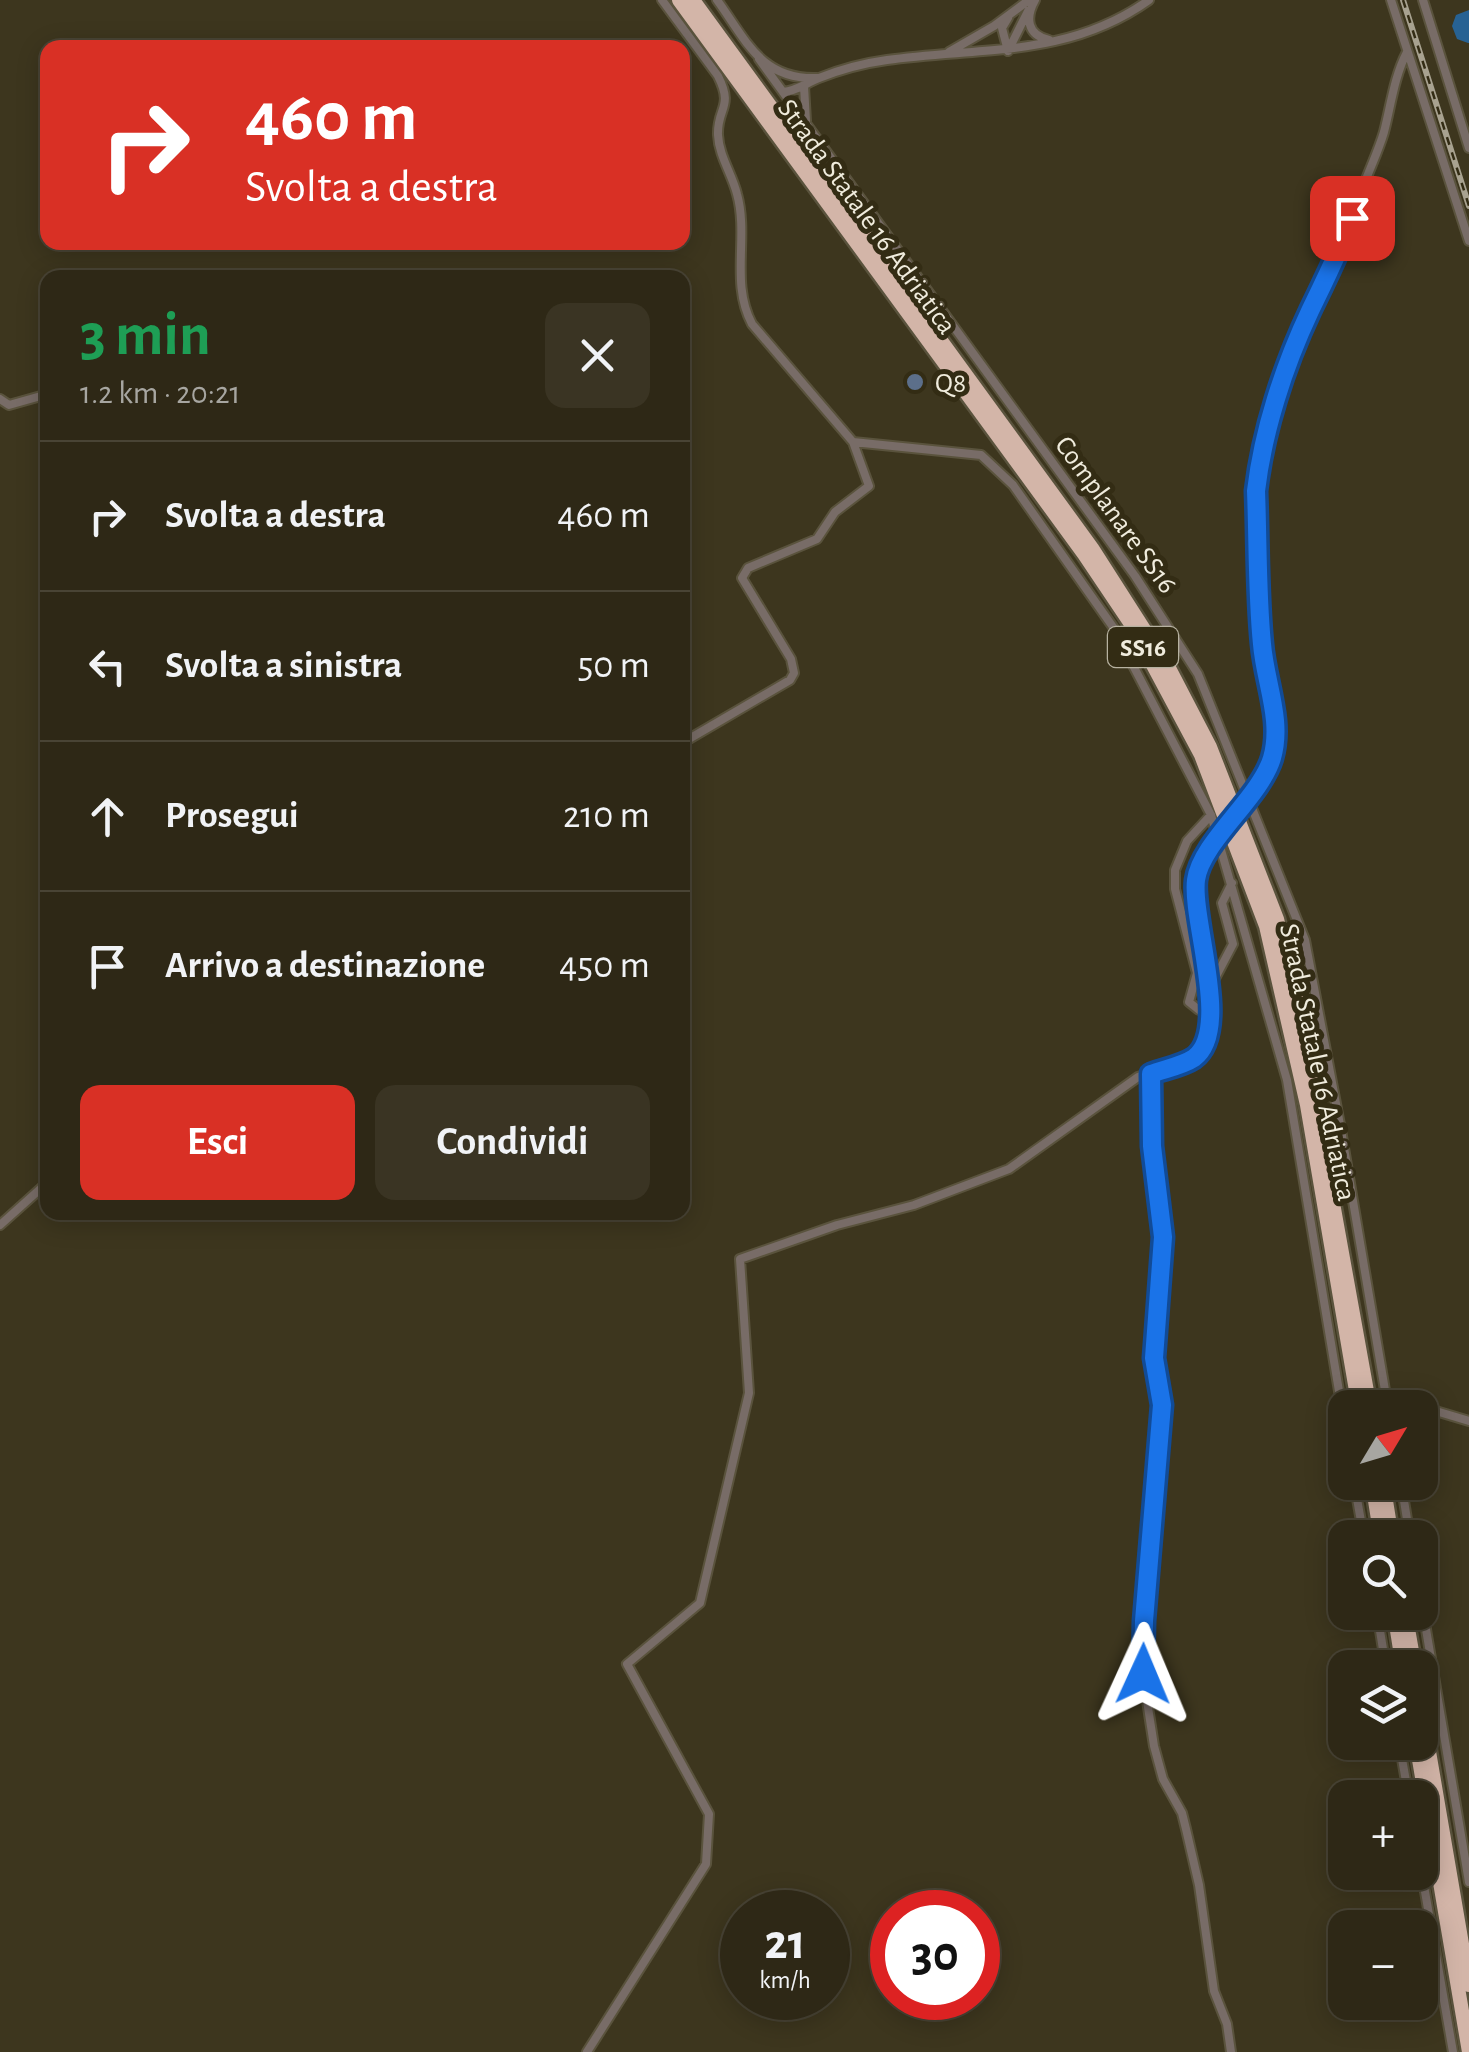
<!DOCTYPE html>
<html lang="it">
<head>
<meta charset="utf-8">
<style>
  body { margin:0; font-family:"Alegreya Sans",sans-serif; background:#3a3423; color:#f1f3f6; height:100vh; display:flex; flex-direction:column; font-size:38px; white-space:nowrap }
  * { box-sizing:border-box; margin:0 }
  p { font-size:32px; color:#a7a6a1 }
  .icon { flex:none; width:55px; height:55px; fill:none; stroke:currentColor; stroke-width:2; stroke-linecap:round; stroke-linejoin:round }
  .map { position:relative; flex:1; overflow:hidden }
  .sheet { position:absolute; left:40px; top:270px; width:650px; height:950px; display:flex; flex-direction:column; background:#2e2816; border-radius:20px; box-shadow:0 5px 25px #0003,0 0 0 2px #494435 }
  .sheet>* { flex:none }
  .top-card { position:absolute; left:40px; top:40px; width:650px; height:210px; border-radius:20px; box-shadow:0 5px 25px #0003,0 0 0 2px #494435; background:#d93025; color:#fff; overflow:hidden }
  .needle { width:65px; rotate:52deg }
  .fabs { position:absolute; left:1328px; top:1390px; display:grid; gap:20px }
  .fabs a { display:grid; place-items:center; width:110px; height:110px; border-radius:20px; background:#2e2816; box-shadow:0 5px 25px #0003,0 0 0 2px #494435; font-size:50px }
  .speed { position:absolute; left:720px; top:1890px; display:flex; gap:20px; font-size:50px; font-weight:700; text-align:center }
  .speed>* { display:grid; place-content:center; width:130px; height:130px; border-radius:50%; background:#2e2816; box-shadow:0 5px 25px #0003,0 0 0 2px #494435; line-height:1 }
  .speed small { font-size:25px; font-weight:400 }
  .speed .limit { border:15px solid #d22; background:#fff; color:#111 }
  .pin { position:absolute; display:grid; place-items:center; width:85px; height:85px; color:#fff; margin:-42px; border-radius:20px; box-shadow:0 5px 15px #0006 }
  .me { position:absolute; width:110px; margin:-55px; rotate:1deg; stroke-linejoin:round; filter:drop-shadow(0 0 8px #0008) }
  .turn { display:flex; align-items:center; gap:35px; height:210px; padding:0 40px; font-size:45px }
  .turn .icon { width:130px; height:130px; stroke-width:2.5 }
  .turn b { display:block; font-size:70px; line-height:85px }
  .round { display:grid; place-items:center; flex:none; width:105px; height:105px; border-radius:20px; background:#3a3423 }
  .headline { display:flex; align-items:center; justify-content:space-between; height:170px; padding:0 40px }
  h1 { font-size:60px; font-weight:600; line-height:75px; color:#1e9e55 }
  .cta { display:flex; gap:20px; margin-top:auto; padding:20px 40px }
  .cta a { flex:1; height:115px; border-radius:20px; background:#d93025; color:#fff; font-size:40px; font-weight:600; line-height:115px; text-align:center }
  .cta a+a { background:#3a3423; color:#f1f3f6 }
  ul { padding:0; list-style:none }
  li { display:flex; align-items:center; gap:30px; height:150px; padding:0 40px; border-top:2px solid #494435 }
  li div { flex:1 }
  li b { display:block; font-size:38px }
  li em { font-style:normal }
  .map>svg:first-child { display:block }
  .water { fill:#276293 }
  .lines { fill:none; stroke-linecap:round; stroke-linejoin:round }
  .street-casing { stroke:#5a533d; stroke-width:12 }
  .highway-casing { stroke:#5a533d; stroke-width:19 }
  .street { stroke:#786c67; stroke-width:8 }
  .highway { stroke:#d3b5a8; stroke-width:14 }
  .rail-casing { stroke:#a8a290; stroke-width:6 }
  .rail { stroke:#332c14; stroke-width:2.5; stroke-dasharray:8; stroke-linecap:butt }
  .street-bridge-casing { stroke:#5a533d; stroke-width:12; stroke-linecap:butt }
  .street-bridge { stroke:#786c67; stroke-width:8 }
  .route-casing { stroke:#114b97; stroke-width:25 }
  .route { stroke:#1a73e8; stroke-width:18 }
  .service-dot { fill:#5c6f8a; stroke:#332c14; stroke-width:4 }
  .labels { text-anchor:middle; stroke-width:10; stroke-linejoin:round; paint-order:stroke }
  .shield { fill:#332c14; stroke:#b7b2a1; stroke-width:2.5 }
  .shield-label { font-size:25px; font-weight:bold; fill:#f0ecdd }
  .street-label { font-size:28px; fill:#f0ecdd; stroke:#332c14 }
  .poi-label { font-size:28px; fill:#f0ecdd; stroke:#332c14; text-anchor:start }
</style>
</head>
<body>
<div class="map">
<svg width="1469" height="2052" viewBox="0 0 1469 2052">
  <rect width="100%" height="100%" fill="#3d361e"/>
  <path class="water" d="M1469 10V43H1468L1457 39 1452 26 1456 15Z"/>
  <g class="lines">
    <g class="street-casing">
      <path id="street" d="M662 0 718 76C734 108 717 107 718 135 719 156 732 174 737 194 749 237 730 283 752 324L853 442 981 455 1013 485 1113 627 1211 815 1287 1080 1345 1427
        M717 0C746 40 761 80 817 78
        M1035 0C1025 18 1027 35 1049 40
        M1391 0 1469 241
        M1423 0 1469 148
        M1008 51 1028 11
        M1008 51 1002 28 1008 18
        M949 52 994 26 1029 0
        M759 59 1135 576 1198 674 1305 940 1341 1130 1388 1408
        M804 86 806 121
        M783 92C797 91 806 83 819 78 839 70 865 63 887 60 979 47 1068 58 1149 0
        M0 399 9 405 48 394
        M682 743 790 680 794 673 791 659 742 578 748 568 817 539 835 512 869 486 853 442
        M1259 783 1270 764 1276 724 1262 645 1256 491C1270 382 1327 284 1365 182 1371 166 1379 149 1384 132 1391 105 1394 77 1407 52
        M1211 986 1233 944 1222 903 1232 883
        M1207 999 1199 1010 1189 1002 1197 973 1175 889V870L1187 841 1211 815
        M1151 1073 1152 1146 1163 1237 1154 1358 1162 1405 1144 1621 1143 1675 1154 1746 1163 1779 1182 1813 1186 1829 1199 1885 1214 1991 1227 2024 1231 2052
        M0 1225 48 1182
        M1387 1401 1409 1403 1469 1421
        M1354 1482 1364 1538
        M1401 1482 1410 1538
        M1420 1594 1469 1882
        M1377 1612 1386 1668
        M1399 1742 1409 1798
        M1420 1863 1453 2052
        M587 2052 706 1864 709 1814 627 1664 700 1603 749 1393 740 1259 837 1225 914 1205 1009 1169 1138 1077 1191 1060 1202 1049 1208 1037V962L1195 898 1196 876 1212 850"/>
    </g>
    <g class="highway-casing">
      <path id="highway" d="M679 0 1084 554 1131 624 1201 755 1266 926 1307 1105 1359 1408
        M693 0 1092 548 1170 670 1210 747 1277 919 1296 998 1370 1408
        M1372 1482 1381 1538
        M1383 1482 1392 1538
        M1394 1612 1403 1668
        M1405 1612 1415 1668
        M1420 1699 1469 1985
        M1416 1742 1469 2052"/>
    </g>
    <use href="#street" class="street"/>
    <use href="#highway" class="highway"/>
    <g class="rail-casing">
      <path id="rail" d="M1403 0 1469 206"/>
    </g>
    <use href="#rail" class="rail"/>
    <g class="street-bridge-casing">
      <path id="street-bridge" d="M1212 850 1259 783"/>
    </g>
    <use href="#street-bridge" class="street-bridge"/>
  </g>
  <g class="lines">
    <g class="route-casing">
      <path id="route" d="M1143 1674 1144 1621 1162 1405 1154 1358 1163 1237 1152 1146 1151 1074C1164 1069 1182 1066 1194 1058 1232 1030 1191 921 1196 880 1201 842 1260 798 1272 758 1283 720 1265 682 1262 644 1257 594 1258 542 1256 491 1263 431 1284 366 1310 311 1325 280 1340 250 1352 218"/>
    </g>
    <use href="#route" class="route"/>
  </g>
  <circle class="service-dot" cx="915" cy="382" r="10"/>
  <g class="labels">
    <rect class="shield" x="1108" y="627" width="70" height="40" rx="8"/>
    <g class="shield-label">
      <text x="1143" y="656">SS16</text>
    </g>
    <g class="street-label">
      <text transform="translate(868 216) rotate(54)" y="10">Strada Statale 16 Adriatica</text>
      <text transform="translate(1117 514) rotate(54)" y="10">Complanare SS16</text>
      <text transform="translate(1319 1062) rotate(78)" y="10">Strada Statale 16 Adriatica</text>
    </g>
    <g class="poi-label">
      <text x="935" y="392">Q8</text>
    </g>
  </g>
</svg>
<div class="fabs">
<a><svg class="needle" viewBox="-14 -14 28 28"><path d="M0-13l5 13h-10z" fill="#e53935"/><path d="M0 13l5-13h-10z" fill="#a7a6a1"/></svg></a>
<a><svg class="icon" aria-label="search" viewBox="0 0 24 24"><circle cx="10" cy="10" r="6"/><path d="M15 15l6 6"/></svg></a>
<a><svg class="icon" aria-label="layers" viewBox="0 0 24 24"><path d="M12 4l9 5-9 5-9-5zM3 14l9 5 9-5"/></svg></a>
<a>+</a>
<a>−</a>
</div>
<div class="speed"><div>21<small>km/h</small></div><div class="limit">30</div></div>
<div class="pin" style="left:1352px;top:218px;background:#d93025"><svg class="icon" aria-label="arrive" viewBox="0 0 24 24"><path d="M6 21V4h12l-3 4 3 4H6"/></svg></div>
<svg class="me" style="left:1143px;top:1674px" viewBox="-20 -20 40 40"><path d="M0-17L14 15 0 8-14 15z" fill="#1a73e8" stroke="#fff" stroke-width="4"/></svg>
<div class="top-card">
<div class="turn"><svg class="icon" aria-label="right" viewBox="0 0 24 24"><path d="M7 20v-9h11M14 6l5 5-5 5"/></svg><div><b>460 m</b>Svolta a destra</div></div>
</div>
<section class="sheet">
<div class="headline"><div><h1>3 min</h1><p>1.2 km · 20:21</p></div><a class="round"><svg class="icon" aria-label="close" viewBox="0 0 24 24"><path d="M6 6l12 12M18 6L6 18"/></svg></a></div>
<ul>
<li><svg class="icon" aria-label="right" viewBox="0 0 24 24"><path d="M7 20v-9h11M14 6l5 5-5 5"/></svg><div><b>Svolta a destra</b></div><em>460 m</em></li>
<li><svg class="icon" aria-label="left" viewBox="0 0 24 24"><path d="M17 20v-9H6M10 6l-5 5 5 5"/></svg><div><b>Svolta a sinistra</b></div><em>50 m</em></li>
<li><svg class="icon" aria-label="ahead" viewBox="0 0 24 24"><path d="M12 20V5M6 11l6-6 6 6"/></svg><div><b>Prosegui</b></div><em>210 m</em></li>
<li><svg class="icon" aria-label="arrive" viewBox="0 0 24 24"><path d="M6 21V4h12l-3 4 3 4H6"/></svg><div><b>Arrivo a destinazione</b></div><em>450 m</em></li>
</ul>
<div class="cta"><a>Esci</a><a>Condividi</a></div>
</section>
</div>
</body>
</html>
